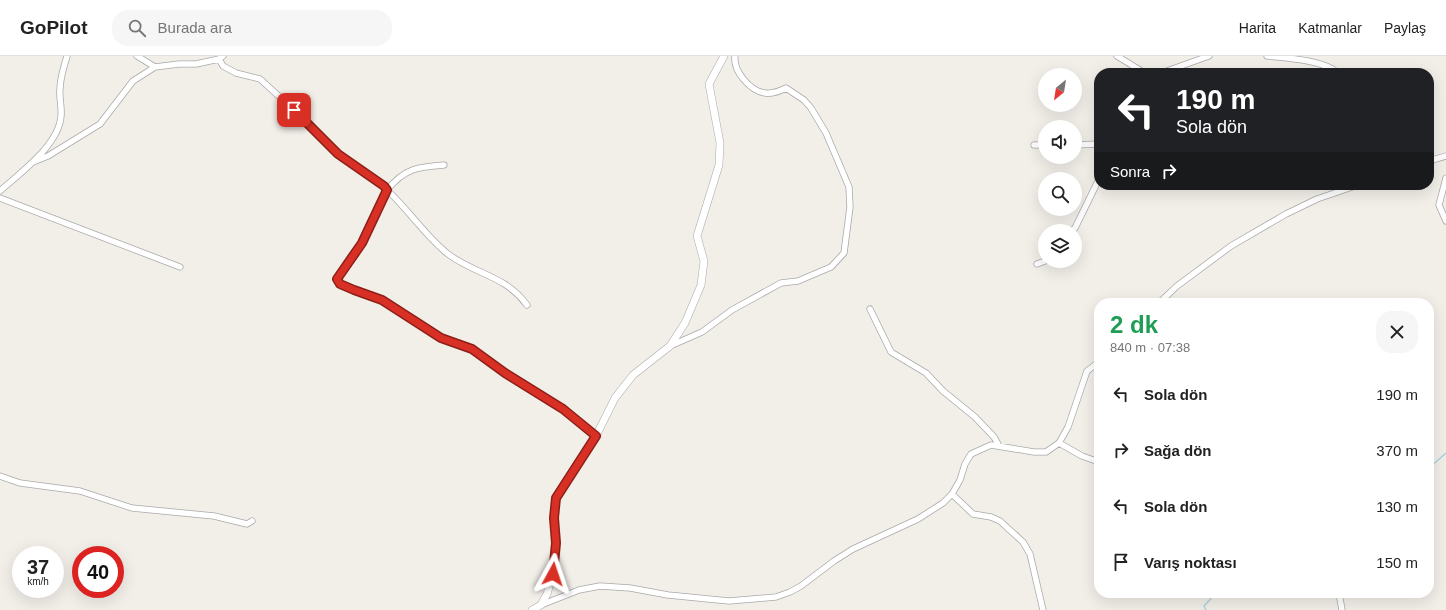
<!DOCTYPE html>
<html lang="tr">
<head>
<meta charset="utf-8">
<style>
  body { margin:0; font-family:Arial,sans-serif; background:#f6f6f6; color:#222; height:100vh; display:flex; flex-direction:column; font-size:15px; white-space:nowrap }
  * { box-sizing:border-box; margin:0 }
  p { font-size:13px; color:#767676 }
  .icon { flex:none; width:22px; height:22px; fill:none; stroke:currentColor; stroke-width:2; stroke-linecap:round; stroke-linejoin:round }
  .map { position:relative; flex:1; overflow:hidden }
  .details { position:absolute; left:1094px; top:242px; width:340px; height:300px; display:flex; flex-direction:column; background:#fff; border-radius:16px; box-shadow:0 4px 16px #0002 }
  .details>* { flex:none }
  .hud { position:absolute; left:1094px; top:12px; width:340px; height:122px; border-radius:16px; box-shadow:0 4px 16px #0002; background:#202124; color:#fff; overflow:hidden }
  .needle { width:26px; rotate:210deg }
  .buttons { position:absolute; left:1038px; top:12px; display:grid; gap:8px }
  .buttons a { display:grid; place-items:center; width:44px; height:44px; border-radius:50%; background:#fff; box-shadow:0 4px 16px #0002; font-size:20px }
  .speed { position:absolute; left:12px; top:490px; display:flex; gap:8px; font-size:20px; font-weight:700; text-align:center }
  .speed>* { display:grid; place-content:center; width:52px; height:52px; border-radius:50%; background:#fff; box-shadow:0 4px 16px #0002; line-height:1 }
  .speed small { font-size:10px; font-weight:400 }
  .speed .limit { border:6px solid #d22; background:#fff; color:#111 }
  .pin { position:absolute; display:grid; place-items:center; width:34px; height:34px; color:#fff; margin:-17px; border-radius:8px; box-shadow:0 2px 6px #0006 }
  .me { position:absolute; width:44px; margin:-22px; rotate:5deg; stroke-linejoin:round; filter:drop-shadow(0 0 3px #0008) }
  .turn { display:flex; align-items:center; gap:14px; height:84px; padding:0 16px; font-size:18px }
  .turn .icon { width:52px; height:52px; stroke-width:2.5 }
  .turn b { display:block; font-size:28px; line-height:34px }
  .then { display:flex; align-items:center; height:38px; padding:0 16px; background:#0003; gap:8px; font-size:15px }
  .round { display:grid; place-items:center; flex:none; width:42px; height:42px; border-radius:16px; background:#f6f6f6 }
  .summary { display:flex; align-items:center; justify-content:space-between; height:68px; padding:0 16px }
  h1 { font-size:24px; font-weight:800; line-height:30px; color:#1e9e55 }
  ul { padding:0; list-style:none }
  li { display:flex; align-items:center; gap:12px; height:56px; padding:0 16px }
  li div { flex:1 }
  li b { display:block; font-size:15px }
  li em { font-style:normal }
  header { display:flex; align-items:center; gap:24px; box-sizing:border-box; height:56px; padding:0 20px; background:#fff; border-bottom:1px solid #e0e0e0 }
  header strong { font-size:19px }
  nav { display:flex; gap:22px; margin-inline-start:auto; font-size:14px }
  .search { width:280px; height:36px; background:#f6f6f6; display:flex; align-items:center; gap:10px; box-sizing:border-box; padding:0 14px; border-radius:16px; color:#767676; font-size:15px }
  .map>svg:first-child { display:block }
  .lines { fill:none; stroke-linecap:round; stroke-linejoin:round }
  .stream { stroke:#aad3df; stroke-width:1.5 }
  .minor-casing { stroke:#a9a9a9; stroke-width:7 }
  .tertiary-casing { stroke:#a9a9a9; stroke-width:8 }
  .minor { stroke:#fff; stroke-width:5.5 }
  .tertiary { stroke:#fff; stroke-width:7 }
  .route-casing { stroke:#8d1f18; stroke-width:10 }
  .route { stroke:#d93025; stroke-width:7 }
</style>
</head>
<body>
<header>
<strong>GoPilot</strong>
<div class="search"><svg class="icon" aria-label="search" viewBox="0 0 24 24"><circle cx="10" cy="10" r="6"/><path d="M15 15l6 6"/></svg>Burada ara</div>
<nav><a>Harita</a><a>Katmanlar</a><a>Paylaş</a></nav>
</header>
<div class="map">
<svg width="1446" height="554" viewBox="0 0 1446 554">
  <rect width="100%" height="100%" fill="#f2efe9"/>
  <g class="lines">
    <path class="stream" d="M1429 412 1446 397
      M1206 554 1204 550 1216 537"/>
    <g class="minor-casing">
      <path id="minor" d="M137 0 155 11
        M1117 0 1143 16H1164L1209 0
        M1267 0C1286 2 1324 4 1338 17
        M219 3 223 10 236 17 260 23 283 44 338 98 384 130 387 134 362 187 337 223 340 228 354 234 382 244 441 281 472 293 505 317 563 353 596 380
        M1034 89H1045
        M1075 89 1099 88
        M1429 105 1446 100
        M33 106 48 100 100 68 133 25 155 11 179 8H196L219 3 223 0
        M444 109C418 111 405 112 387 134 409 154 425 180 448 198 476 219 505 219 527 249
        M1446 122 1439 149 1446 165
        M0 135C20 117 59 89 61 60 62 51 59 42 60 33 60 22 64 11 67 0
        M0 142 180 211
        M1072 175 1075 172 1099 123
        M1037 208 1045 205
        M1159 247 1177 230 1231 190 1286 158 1317 143 1358 129
        M870 253 891 296 926 317 943 335 975 361 994 381 999 390
        M670 290 702 276 732 254 781 227 798 225 831 211 844 197 850 151 849 131 826 77 811 52 804 44 786 32C780 35 772 38 765 37 750 35 733 15 735 0
        M1059 387 1082 400 1099 406
        M0 420 20 427 80 435 132 452 214 460 247 468 252 465
        M952 438 973 458 991 461 1000 465 1023 486 1030 498 1043 554
        M1339 537 1342 554
        M541 549 579 534 600 530 630 532 668 539 729 545 776 541 790 536 801 530 834 505 853 493 918 463 943 447 952 438 960 424 965 408 971 398 991 389 1034 396H1046L1059 387 1068 371 1087 315 1099 306"/>
    </g>
    <g class="tertiary-casing">
      <path id="tertiary" d="M532 554 541 549 547 538 553 518 556 487 554 462 556 442 596 380 615 342 633 319 670 290 685 267 701 229 704 205 697 180 719 109 720 87 709 28 724 0"/>
    </g>
    <use href="#minor" class="minor"/>
    <use href="#tertiary" class="tertiary"/>
  </g>
  <g class="lines">
    <g class="route-casing">
      <path id="route" d="M294 54 338 98 384 130 387 134 362 187 337 223 340 228 354 234 382 244 441 282 472 293 505 317 563 353 596 380 556 442 554 462 556 487 553 518"/>
    </g>
    <use href="#route" class="route"/>
  </g>
</svg>
<div class="buttons">
<a><svg class="needle" viewBox="-14 -14 28 28"><path d="M0-13l5 13h-10z" fill="#e53935"/><path d="M0 13l5-13h-10z" fill="#767676"/></svg></a>
<a><svg class="icon" aria-label="sound" viewBox="0 0 24 24"><path d="M4 9h4l5-4v14l-5-4H4zM17 9q2 3 0 6"/></svg></a>
<a><svg class="icon" aria-label="search" viewBox="0 0 24 24"><circle cx="10" cy="10" r="6"/><path d="M15 15l6 6"/></svg></a>
<a><svg class="icon" aria-label="layers" viewBox="0 0 24 24"><path d="M12 4l9 5-9 5-9-5zM3 14l9 5 9-5"/></svg></a>
</div>
<div class="speed"><div>37<small>km/h</small></div><div class="limit">40</div></div>
<div class="pin" style="left:294px;top:54px;background:#d93025"><svg class="icon" aria-label="arrive" viewBox="0 0 24 24"><path d="M6 21V4h12l-3 4 3 4H6"/></svg></div>
<svg class="me" style="left:553px;top:518px" viewBox="-20 -20 40 40"><path d="M0-17L14 15 0 8-14 15z" fill="#d93025" stroke="#fff" stroke-width="4"/></svg>
<div class="hud">
<div class="turn"><svg class="icon" aria-label="left" viewBox="0 0 24 24"><path d="M17 20v-9H6M10 6l-5 5 5 5"/></svg><div><b>190 m</b>Sola dön</div></div>
<div class="then">Sonra<svg class="icon" aria-label="right" viewBox="0 0 24 24"><path d="M7 20v-9h11M14 6l5 5-5 5"/></svg></div>
</div>
<section class="details">
<div class="summary"><div><h1>2 dk</h1><p>840 m · 07:38</p></div><a class="round"><svg class="icon" aria-label="close" viewBox="0 0 24 24"><path d="M6 6l12 12M18 6L6 18"/></svg></a></div>
<ul>
<li><svg class="icon" aria-label="left" viewBox="0 0 24 24"><path d="M17 20v-9H6M10 6l-5 5 5 5"/></svg><div><b>Sola dön</b></div><em>190 m</em></li>
<li><svg class="icon" aria-label="right" viewBox="0 0 24 24"><path d="M7 20v-9h11M14 6l5 5-5 5"/></svg><div><b>Sağa dön</b></div><em>370 m</em></li>
<li><svg class="icon" aria-label="left" viewBox="0 0 24 24"><path d="M17 20v-9H6M10 6l-5 5 5 5"/></svg><div><b>Sola dön</b></div><em>130 m</em></li>
<li><svg class="icon" aria-label="arrive" viewBox="0 0 24 24"><path d="M6 21V4h12l-3 4 3 4H6"/></svg><div><b>Varış noktası</b></div><em>150 m</em></li>
</ul>
</section>
</div>
</body>
</html>
